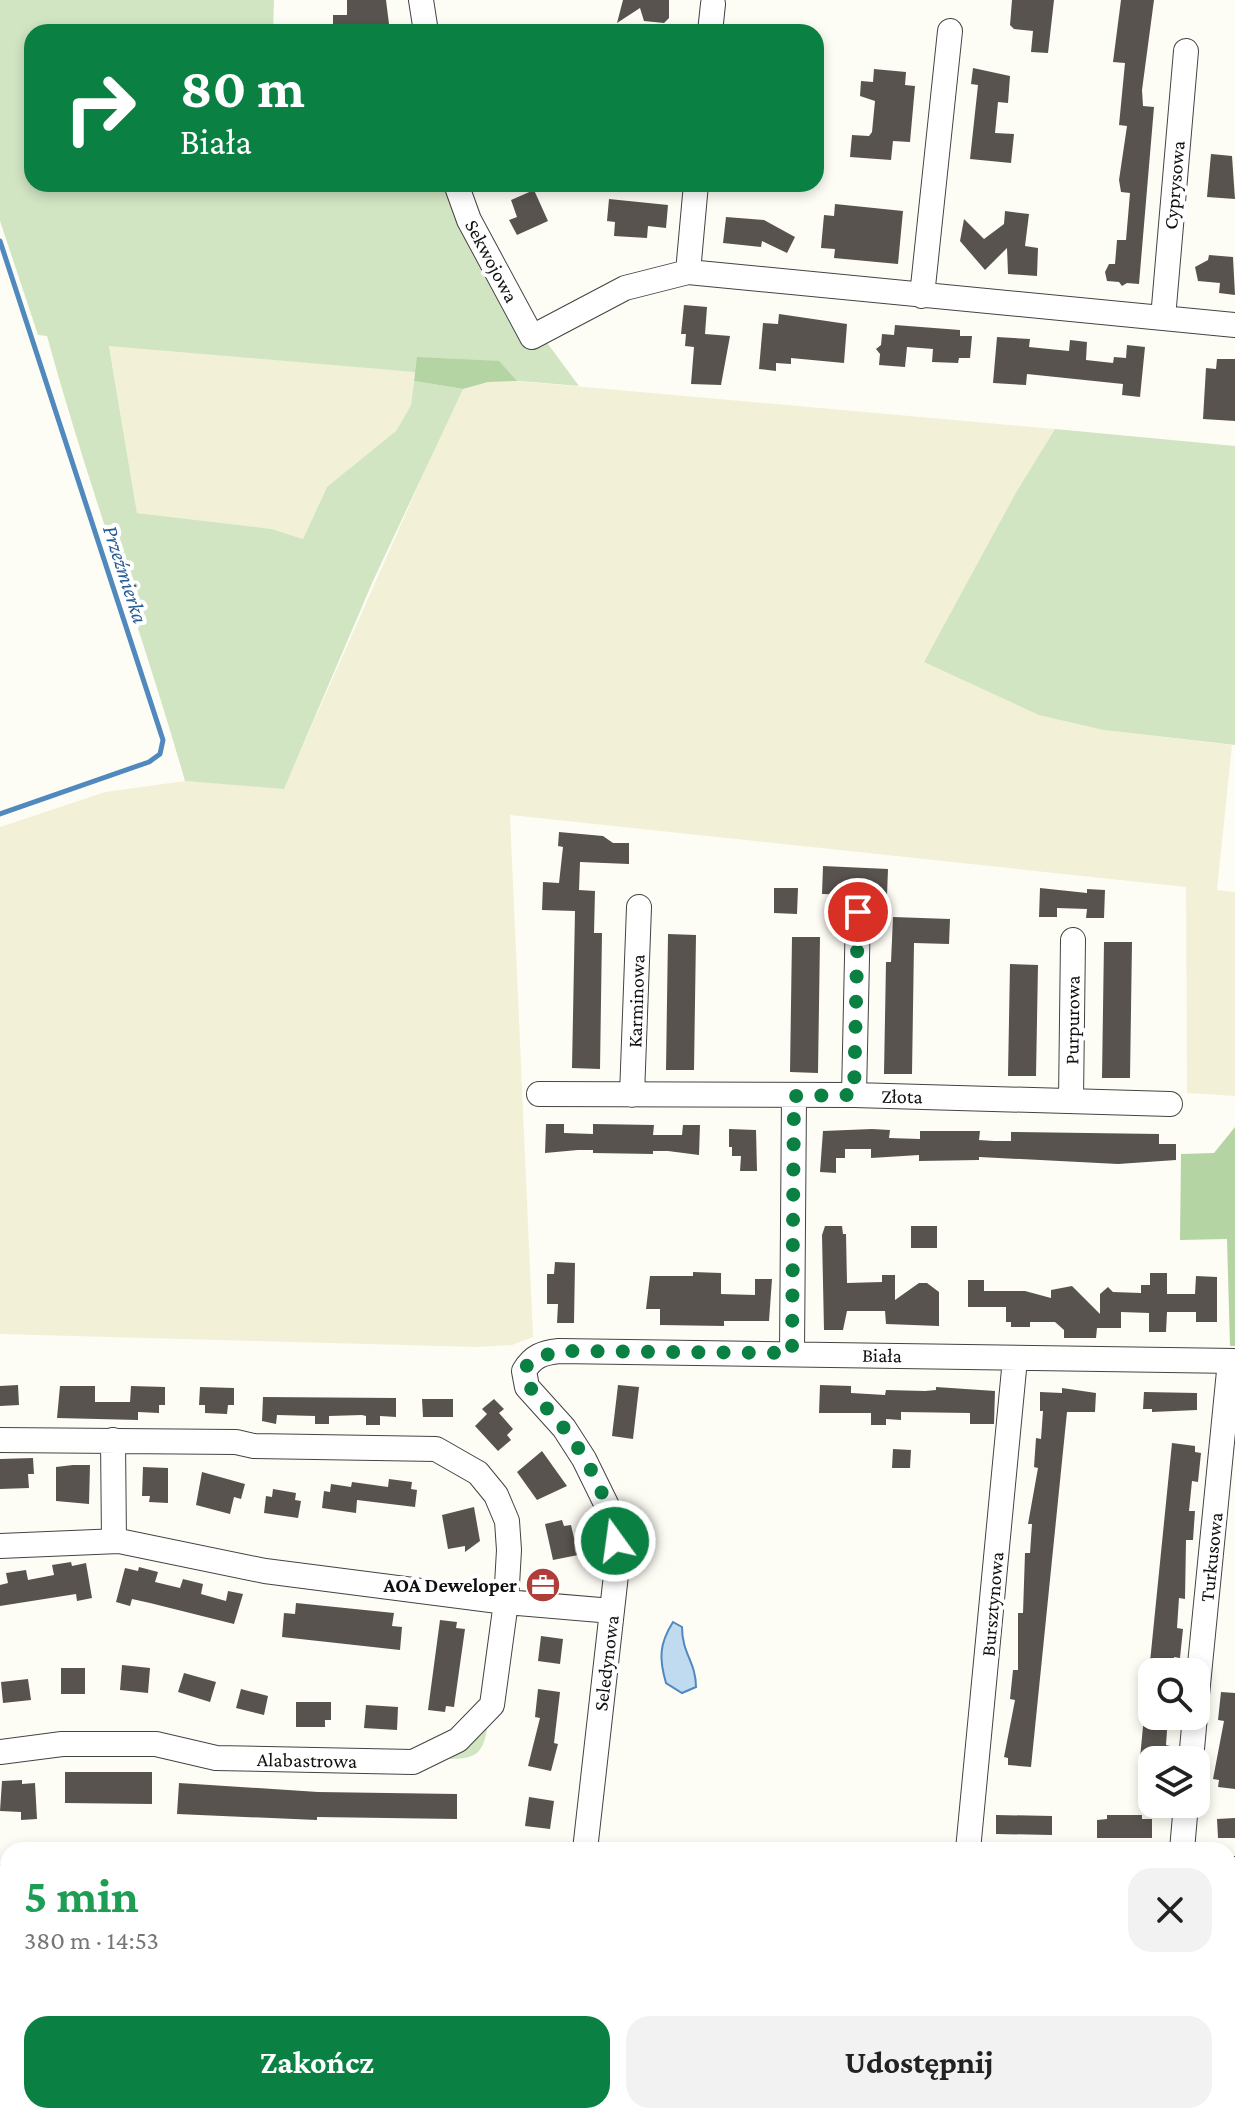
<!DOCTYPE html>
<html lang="pl">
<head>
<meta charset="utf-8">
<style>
  body { margin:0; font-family:"Crimson Pro",serif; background:#f2f2f2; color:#222; height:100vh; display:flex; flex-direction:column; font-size:30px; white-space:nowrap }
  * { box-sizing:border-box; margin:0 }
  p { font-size:26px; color:#767676 }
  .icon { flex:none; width:44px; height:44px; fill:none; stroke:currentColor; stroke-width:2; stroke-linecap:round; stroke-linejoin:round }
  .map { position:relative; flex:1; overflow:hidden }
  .side { position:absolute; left:0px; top:1842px; width:1236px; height:282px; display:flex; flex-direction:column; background:#fff; border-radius:24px 24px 0 0; box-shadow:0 4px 12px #0003 }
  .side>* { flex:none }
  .banner { position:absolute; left:24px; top:24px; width:800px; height:168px; border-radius:24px; box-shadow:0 4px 12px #0003; background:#0b8043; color:#fff; overflow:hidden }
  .fabs { position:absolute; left:1138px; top:1658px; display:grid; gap:16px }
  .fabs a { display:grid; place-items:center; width:72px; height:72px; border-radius:16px; background:#fff; box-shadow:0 4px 12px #0003; font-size:40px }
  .pin { position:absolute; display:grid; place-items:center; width:68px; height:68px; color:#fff; margin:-34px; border:4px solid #fff; border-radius:50%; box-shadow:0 2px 8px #0007 }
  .me { position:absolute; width:88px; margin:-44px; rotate:346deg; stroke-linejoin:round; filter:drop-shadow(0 0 6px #0008) }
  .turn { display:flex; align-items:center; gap:28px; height:168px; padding:0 24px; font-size:36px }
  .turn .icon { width:104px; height:104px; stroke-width:2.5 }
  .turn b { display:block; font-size:56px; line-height:68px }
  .round { display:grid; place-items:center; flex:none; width:84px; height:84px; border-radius:24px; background:#f2f2f2 }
  .summary { display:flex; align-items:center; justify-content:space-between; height:136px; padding:0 24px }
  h1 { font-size:48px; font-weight:700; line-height:60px; color:#1e9e55 }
  .action { display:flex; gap:16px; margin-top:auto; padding:16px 24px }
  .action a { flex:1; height:92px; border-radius:24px; background:#0b8043; color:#fff; font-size:32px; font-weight:700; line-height:92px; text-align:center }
  .action a+a { background:#f2f2f2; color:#222 }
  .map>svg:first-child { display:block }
  .farmland { fill:#f2f1d7 }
  .green { fill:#d1e5c2 }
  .forest { fill:#b5d4a3 }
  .water { fill:#c0daef; stroke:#5089bd; stroke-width:2 }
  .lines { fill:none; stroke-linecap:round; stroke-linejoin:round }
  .stream { stroke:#5089bd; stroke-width:5 }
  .building { fill:#58534e }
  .minor-casing { stroke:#434343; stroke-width:26 }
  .path { stroke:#323232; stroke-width:3; stroke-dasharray:8 4; stroke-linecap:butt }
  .minor { stroke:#fff; stroke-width:24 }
  .route { stroke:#0b8043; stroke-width:14; stroke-dasharray:0 25.2 }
  .labels { text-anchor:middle; stroke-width:8; stroke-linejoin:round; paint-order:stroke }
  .street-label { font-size:20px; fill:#101010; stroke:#fff }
  .poi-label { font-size:20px; font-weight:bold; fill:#101010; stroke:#fff; text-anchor:end }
  .water-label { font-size:22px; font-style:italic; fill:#285c94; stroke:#fff }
</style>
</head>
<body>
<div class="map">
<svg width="1235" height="2123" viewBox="0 0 1235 2123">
  <rect width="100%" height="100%" fill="#fefdf5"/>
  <path class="farmland" d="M109 345 415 372 411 405 396 431 378 448 327 487 303 539 272 529 137 513Z
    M517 381 1055 429 1018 489 1104 730 1232 745 1217 890 1235 892V1096L1187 1093 1186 887 510 815 533 1337 512 1345 478 1347 0 1334V827L105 792 185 781 284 788 453 407 463 389 488 382Z
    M0 1878H8V2116H1096L1106 2123H0Z
    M1235 2070V2123H1189L1195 2116H1228V2078Z"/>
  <path class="green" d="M0 0H274L273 32H32V184H448L545 340 579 386 109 346 137 513 272 529 303 539 327 487 396 431 411 405 414 381 463 389 373 581 284 789 185 781C142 631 88 486 47 336L38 335 0 221Z
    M1055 429 1235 446V745L1104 730 1039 715 924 662 1018 489Z
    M482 1727 487 1729C483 1754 475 1759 450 1759Z"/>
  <path class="forest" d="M417 357 499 361 517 381 488 382 463 389 414 381Z
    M1235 1127V1346H1230L1227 1239 1180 1240 1181 1154 1214 1153Z"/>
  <path class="water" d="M673 1622 682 1627C682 1654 696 1662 696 1687L682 1693 666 1683C659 1659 659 1644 673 1622Z"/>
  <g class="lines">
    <path class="stream" d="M0 241 163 740 160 754 149 762 0 814
      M1228 2053 1235 2045
      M1167 2123 1173 2116"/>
  </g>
  <path class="building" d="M347 0H386L390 32H333V15H347Z
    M623 0H669V18L664 23 644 21 640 8 617 23Z
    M1012 0H1054L1048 53 1031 52 1033 31 1014 29 1010 25Z
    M1121 0H1154L1142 90 1143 106 1154 107 1139 284 1127 283 1122 286 1119 282 1107 281 1105 272 1109 264H1115L1117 240H1126L1130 193 1121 192 1119 180 1127 126 1119 125 1125 63 1113 62Z
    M973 68 1010 76 1008 103 998 102 995 133 1014 134 1011 163 970 159 978 85 971 84Z
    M874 69 906 72 905 85 915 86 910 142 893 141 891 160 850 157 852 135 869 136 872 132 875 101 860 96 861 81 873 82Z
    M1211 154 1232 156 1235 199 1207 197Z
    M534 190 548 221 517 235 509 220 517 217 511 200Z
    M609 199 668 205 666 228 648 226 647 238 614 236 615 222 607 221Z
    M835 204 903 211 898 264 834 258 835 249 821 248 824 215 834 216Z
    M1005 211 1029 214 1025 246 1038 248 1037 276 1008 274 1007 248 985 270 960 241 964 219 984 239 1004 224Z
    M726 217 764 220 795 237 787 253 762 241 761 247 723 243Z
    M1209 255 1233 257 1235 295 1219 293 1220 283 1198 281 1195 267 1208 260Z
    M684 305 707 307 705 334 730 336 721 385 691 384 694 347 685 346 686 334H681Z
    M779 314 847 324 844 363 791 358V364L776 363V371L759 369 763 323 778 324Z
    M895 325 960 330V336H972L970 358H959L958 363 932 362 933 349 907 347 905 367 879 365 880 354 876 349 881 345 882 334 894 335Z
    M997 337 1030 339 1029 347 1069 351 1070 340 1087 342 1086 360 1113 363 1114 357 1126 358 1127 345 1145 347 1140 397 1122 395 1123 384 1027 374 1026 385 993 383Z
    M1217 359H1235V421L1203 419 1206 368 1216 369Z
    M559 832 603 836 613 843H629V864L580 862 579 890 595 891 594 933H602L600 1069 572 1068 575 911 542 910 543 882 559 883 563 847 558 846Z
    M823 866 888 869 887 896 822 894Z
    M774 888H798L797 914 774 913Z
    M1040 888 1087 893V889L1105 890 1104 918H1086L1087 909 1057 908V917H1039Z
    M893 917 950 919 949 944 914 943 912 1074H884L886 962H891Z
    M668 934 696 935 694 1070H666Z
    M792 937H820L818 1073 790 1072Z
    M1104 942H1132L1130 1078H1102Z
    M1010 964 1038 965 1036 1076H1008Z
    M546 1124H564V1133L593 1134V1124L654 1125 653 1135H682L683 1125H700L699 1155 668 1151H653V1154L593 1153V1150H578L545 1153Z
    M729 1129 756 1130 757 1171H740L741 1156H732V1147H729Z
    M872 1129 890 1130 889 1138 920 1139V1131H980L979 1140 994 1141H1011V1132L1159 1134V1144H1176V1160L1118 1164 979 1157V1160L919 1161V1155L871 1158V1149H845V1158H836V1173L820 1172 823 1131Z
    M825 1226H842L843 1234H846L847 1283 882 1282V1275H895V1300L919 1283H927L939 1292V1326L886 1324 885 1311H847L843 1330H824L822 1235Z
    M911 1226H937V1248H911Z
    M555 1262 575 1263 574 1323H557L558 1304H547V1274H554Z
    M693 1272 721 1273V1294L755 1295V1279H772L769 1321H724V1326L660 1325V1309H646L650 1276H693Z
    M1150 1273H1167V1294H1195L1196 1276 1217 1277V1322H1196V1312H1167L1166 1332H1149V1313L1121 1312V1328H1097L1096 1338H1064V1330L1055 1322H1030V1327H1011V1322H1006V1307H968V1280H984V1291H1025L1051 1298V1290L1072 1286 1100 1314V1294L1108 1287 1113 1292 1141 1293V1285H1150Z
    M18 1385 19 1405 0 1406V1386Z
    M618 1385 639 1387 633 1439 612 1436Z
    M820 1385 851 1386V1393L885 1395 886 1390 925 1391 936 1390V1387L995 1391 994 1424H970V1413L901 1412V1420L886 1419V1425H871V1413H819Z
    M60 1386H95V1402H130L131 1386 165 1387V1405H159V1413L138 1412V1420L57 1418Z
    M200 1387 234 1388V1405H228L227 1414 205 1413V1405H199Z
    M1062 1388 1096 1393 1095 1412H1067L1031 1767 1008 1765V1758L1004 1757 1015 1700 1010 1699 1013 1670H1018V1613H1023L1025 1553H1030L1032 1524H1028L1038 1468 1034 1467 1036 1438 1041 1439 1043 1411H1040V1392L1062 1393Z
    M1144 1392 1197 1393V1410L1152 1412V1409H1143Z
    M263 1397 396 1398V1417L380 1416V1425H366V1416L362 1415 329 1416V1424H315V1416L277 1415 276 1424 262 1421Z
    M422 1399H453V1417H423Z
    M494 1399 504 1409 499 1413 513 1429 507 1435 511 1440 498 1451 475 1426 487 1414 482 1409Z
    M1172 1443 1195 1446V1452L1201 1453 1198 1482 1192 1481 1189 1511H1195L1193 1540H1186L1185 1599 1179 1598 1177 1628 1183 1629 1180 1658 1174 1657 1173 1664 1150 1662Z
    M893 1449 911 1450 910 1468H892Z
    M542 1451 567 1486 537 1500 517 1472Z
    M33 1458 34 1474H28L29 1488 0 1489V1459Z
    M73 1465H90L89 1504 56 1501V1467Z
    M143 1467 168 1468V1503L149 1502 150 1496H142Z
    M202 1472 245 1484 241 1499 234 1497 230 1514 196 1505Z
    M389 1479 412 1482 411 1489 417 1490 415 1507 357 1500 356 1513 322 1508 324 1491 330 1492 331 1484 351 1487 352 1482 388 1487Z
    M273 1489 296 1493 295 1500 301 1501 298 1518 264 1513 266 1496 272 1497Z
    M474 1507 480 1541 465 1552V1546L448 1549 442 1515Z
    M562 1520 564 1526 571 1525 578 1555 553 1560 545 1524Z
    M71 1562 72 1566 86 1563 92 1598 77 1601 76 1594 0 1606V1585L8 1583 6 1573 26 1570 28 1580 54 1575 52 1565Z
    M139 1567 158 1572 155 1582 180 1588 183 1579 203 1584 201 1594 226 1601 228 1591 243 1594 234 1624 150 1603 132 1599 130 1606 116 1602 125 1568 138 1571Z
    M529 1575 560 1579 558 1591 527 1589Z
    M296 1603 394 1613 392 1626 402 1627 400 1650 282 1637 284 1613 295 1614Z
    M440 1620 457 1622 456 1628 465 1629 454 1707 446 1706 445 1712 428 1710Z
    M541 1636 563 1639 560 1664 538 1661Z
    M122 1665 150 1668 148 1693 120 1690Z
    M61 1668H85V1694H61Z
    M184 1673 216 1682 210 1702 178 1692Z
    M28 1679 31 1700 3 1703 1 1682Z
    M241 1689 268 1696 264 1715 236 1708Z
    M538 1689 560 1692 554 1743 558 1744 551 1771 528 1766 540 1718 535 1717Z
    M1221 1692 1235 1693V1789L1218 1787 1219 1780 1213 1779 1224 1721 1218 1720Z
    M296 1702H331V1720H325V1727H296Z
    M366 1705 398 1707 397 1730 364 1728Z
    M1144 1716H1168L1166 1745 1170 1746 1169 1760H1152V1780L1138 1779Z
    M65 1772H152V1804L65 1803Z
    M22 1780V1784L35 1783 37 1819 21 1820V1812L0 1811 2 1781Z
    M179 1783 318 1792 457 1794V1819L317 1817V1820L177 1814Z
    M529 1797 554 1801 550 1829 525 1826Z
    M996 1815 1052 1816V1835L996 1834Z
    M1107 1815H1142V1819H1152V1838H1097V1820L1107 1819Z
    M1235 1818V1838H1218L1217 1819Z"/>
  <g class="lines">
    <g class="minor-casing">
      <path id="minor" d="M421 0 426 32
        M710 32 713 4
        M456 184 469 220 532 337 625 288 688 272 1235 325
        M688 272 696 184
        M922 296 950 31
        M1163 318 1186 51
        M539 1094 854 1095 1170 1104
        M632 1095 639 907
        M854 1095 858 912
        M1071 1100 1073 940
        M792 1353 794 1096
        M0 1440 236 1442 254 1446 436 1449 478 1473 496 1495 507 1521 509 1550 506 1602 492 1705 458 1740 413 1762 216 1758 156 1744H62L0 1752
        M113 1440 114 1541
        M0 1546 119 1541 265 1571 506 1602 612 1611
        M1196 1705 1230 1361
        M1191 1760 1195 1716
        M585 1850 617 1566 612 1516 584 1459 564 1428 527 1387 524 1371C533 1356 542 1353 559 1351L1235 1361
        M968 1850 1015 1359
        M1182 1850 1186 1804
        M1228 1869H1235"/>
    </g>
    <path class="path" d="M0 1866H8
      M1116 2116 1127 2123
      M1130 2123 1136 2116"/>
    <use href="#minor" class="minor"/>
  </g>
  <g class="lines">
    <path class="route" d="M615 1541C610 1502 588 1458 563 1427 549 1408 529 1395 524 1371L530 1360 559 1351 792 1353 794 1096 854 1095 858 912"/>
  </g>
  <defs>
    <g id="office-disc" transform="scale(1.8)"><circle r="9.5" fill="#b03d39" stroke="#fff"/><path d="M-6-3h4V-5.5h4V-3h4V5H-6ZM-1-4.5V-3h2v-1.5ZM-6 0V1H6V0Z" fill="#fff"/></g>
  </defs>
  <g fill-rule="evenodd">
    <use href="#office-disc" x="543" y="1585"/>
  </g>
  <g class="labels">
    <g class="street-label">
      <text transform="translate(1174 185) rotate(-85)" y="7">Cyprysowa</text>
      <text transform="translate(492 261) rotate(62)" y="7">Sekwojowa</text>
      <text transform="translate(636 1001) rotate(-88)" y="7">Karminowa</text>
      <text transform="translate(1072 1020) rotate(-89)" y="7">Purpurowa</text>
      <text transform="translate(902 1096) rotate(1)" y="7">Złota</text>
      <text transform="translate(882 1355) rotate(1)" y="7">Biała</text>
      <text transform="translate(1211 1557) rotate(-84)" y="7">Turkusowa</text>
      <text transform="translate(992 1604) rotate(-85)" y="7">Bursztynowa</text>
      <text transform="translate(606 1663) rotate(-83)" y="7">Seledynowa</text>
      <text transform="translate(307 1760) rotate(1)" y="7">Alabastrowa</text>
    </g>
    <g class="poi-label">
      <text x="517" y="1592">AOA Deweloper</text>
    </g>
    <g class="water-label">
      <text transform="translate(126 574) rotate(72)" y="8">Przeźmierka</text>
    </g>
  </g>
</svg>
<div class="fabs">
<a><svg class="icon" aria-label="search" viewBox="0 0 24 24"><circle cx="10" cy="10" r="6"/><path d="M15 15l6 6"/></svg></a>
<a><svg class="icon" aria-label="layers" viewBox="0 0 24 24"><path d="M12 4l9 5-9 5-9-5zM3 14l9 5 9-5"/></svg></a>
</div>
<div class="pin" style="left:858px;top:912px;background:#d93025"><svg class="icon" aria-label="arrive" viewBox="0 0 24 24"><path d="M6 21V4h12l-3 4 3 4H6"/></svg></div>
<svg class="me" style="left:615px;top:1541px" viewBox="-20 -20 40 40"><circle r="17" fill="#0b8043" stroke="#fff" stroke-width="3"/><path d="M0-11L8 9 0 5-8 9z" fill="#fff"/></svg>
<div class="banner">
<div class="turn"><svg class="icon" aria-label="right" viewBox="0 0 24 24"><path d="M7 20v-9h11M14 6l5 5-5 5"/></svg><div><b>80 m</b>Biała</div></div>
</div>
<section class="side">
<div class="summary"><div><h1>5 min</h1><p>380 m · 14:53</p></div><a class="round"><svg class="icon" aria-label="close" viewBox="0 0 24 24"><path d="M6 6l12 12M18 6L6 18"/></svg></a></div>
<div class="action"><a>Zakończ</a><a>Udostępnij</a></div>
</section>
</div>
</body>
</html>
